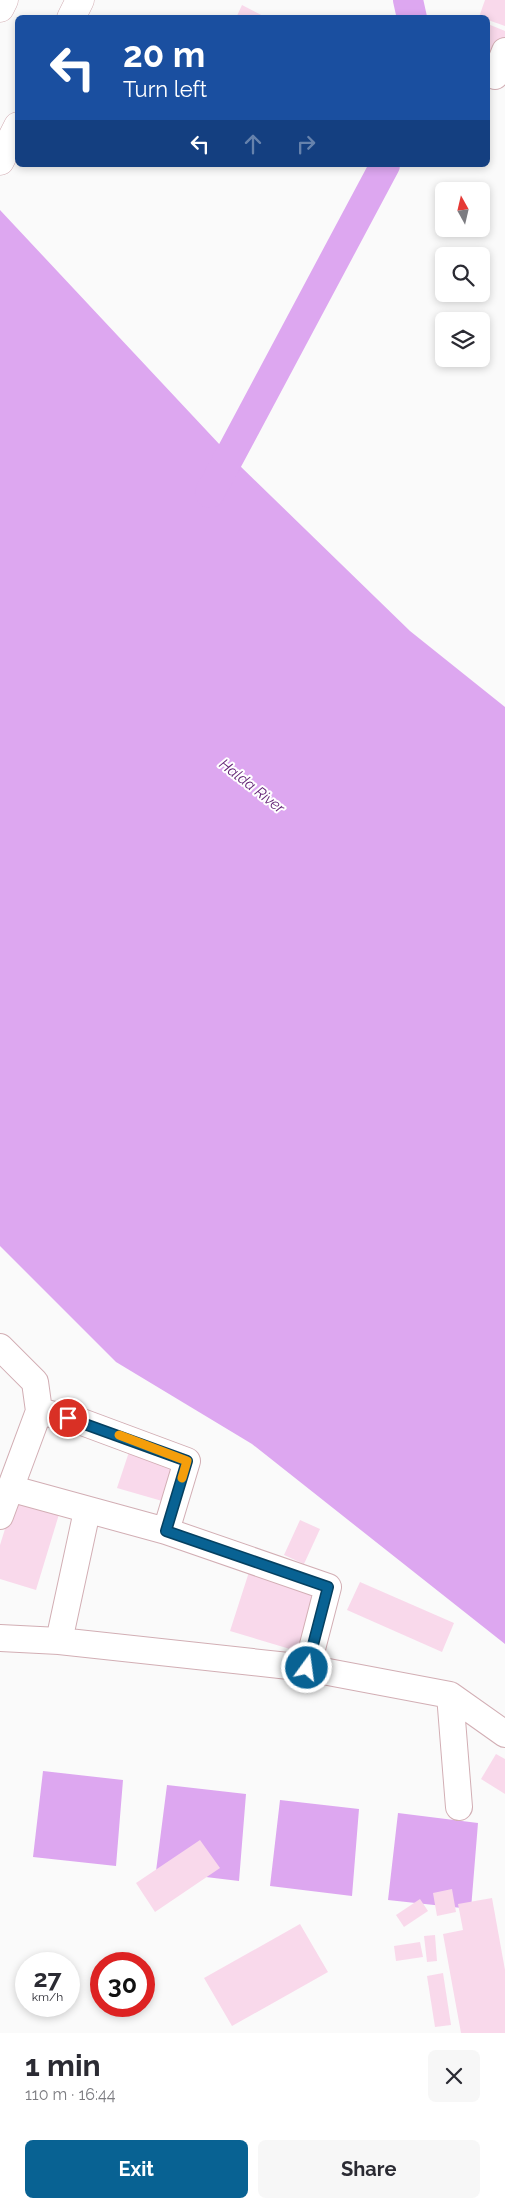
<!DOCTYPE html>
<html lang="en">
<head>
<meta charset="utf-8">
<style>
  body { margin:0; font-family:Raleway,sans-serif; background:#f7f7f7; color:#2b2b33; height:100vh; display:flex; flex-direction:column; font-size:19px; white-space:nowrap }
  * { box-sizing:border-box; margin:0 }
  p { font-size:16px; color:#7c7c81 }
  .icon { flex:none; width:28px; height:28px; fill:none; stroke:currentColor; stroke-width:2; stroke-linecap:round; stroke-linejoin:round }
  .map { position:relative; height:2033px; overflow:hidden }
  .sheet { display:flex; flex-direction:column; background:#fff; flex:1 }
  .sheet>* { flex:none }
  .guide { position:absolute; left:15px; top:15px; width:475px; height:152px; border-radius:8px; box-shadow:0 2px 8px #0003; background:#1a4fa0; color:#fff; overflow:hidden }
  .needle { width:32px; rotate:352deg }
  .controls { position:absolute; left:435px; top:182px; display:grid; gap:10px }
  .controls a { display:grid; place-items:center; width:55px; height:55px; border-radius:8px; background:#fff; box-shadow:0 2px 8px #0003; font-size:25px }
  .speed { position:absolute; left:15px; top:1952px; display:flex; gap:10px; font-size:25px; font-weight:700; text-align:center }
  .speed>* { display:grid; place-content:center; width:65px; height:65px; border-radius:50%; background:#fff; box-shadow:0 2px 8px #0003; line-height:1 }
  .speed small { font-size:12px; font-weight:400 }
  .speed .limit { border:8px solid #d22; background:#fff; color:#111 }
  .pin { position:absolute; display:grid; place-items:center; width:42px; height:42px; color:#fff; margin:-21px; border:2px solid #fff; border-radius:50%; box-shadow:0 1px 5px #0007 }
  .me { position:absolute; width:55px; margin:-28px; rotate:14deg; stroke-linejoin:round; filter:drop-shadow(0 0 4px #0008) }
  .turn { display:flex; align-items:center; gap:18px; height:105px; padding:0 25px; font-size:22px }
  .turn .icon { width:65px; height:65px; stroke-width:2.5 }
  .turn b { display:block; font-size:35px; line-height:42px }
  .lanes { display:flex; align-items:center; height:48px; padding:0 25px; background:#0003; justify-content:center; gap:25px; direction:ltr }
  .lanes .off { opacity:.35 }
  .round { display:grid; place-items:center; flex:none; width:52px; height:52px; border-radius:8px; background:#f7f7f7 }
  .headline { display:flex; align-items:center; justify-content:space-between; height:85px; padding:0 25px }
  h1 { font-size:30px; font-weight:700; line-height:38px }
  .button { display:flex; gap:10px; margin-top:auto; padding:10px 25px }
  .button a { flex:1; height:58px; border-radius:8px; background:#086293; color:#fff; font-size:20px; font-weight:700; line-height:58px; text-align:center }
  .button a+a { background:#f7f7f7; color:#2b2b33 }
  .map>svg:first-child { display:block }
  .water { fill:#dda7f0 }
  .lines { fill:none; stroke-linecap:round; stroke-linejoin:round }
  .canal { stroke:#dda7f0; stroke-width:30 }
  .building { fill:#f9d9eb }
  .street-casing { stroke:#d2aeb4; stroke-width:28 }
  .primary-casing { stroke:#d2aeb4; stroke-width:29 }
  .street { stroke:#fff; stroke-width:26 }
  .primary { stroke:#fff; stroke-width:28 }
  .route-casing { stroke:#054060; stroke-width:12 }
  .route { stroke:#086293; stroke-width:9 }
  .slow { stroke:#f59e0b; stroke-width:9 }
  .labels { text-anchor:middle; stroke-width:4; stroke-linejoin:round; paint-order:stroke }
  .water-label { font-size:15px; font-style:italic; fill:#5f1e72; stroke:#fff }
</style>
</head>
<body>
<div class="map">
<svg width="505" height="2033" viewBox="0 0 505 2033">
  <rect width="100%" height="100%" fill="#fafafa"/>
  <path class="water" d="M0 210 236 462 410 631 505 707V1644L252 1444 116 1362 0 1246Z
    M43 1771 123 1780 116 1866 33 1857Z
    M167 1785 246 1794 239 1881 156 1871Z
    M280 1800 359 1809 352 1896 270 1886Z
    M398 1813 478 1823 471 1909 388 1900Z"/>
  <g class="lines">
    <path class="canal" d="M408 0 412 18
      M210 493 385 165"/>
  </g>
  <path class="building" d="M485 0H505V26L488 20V18L479 17Z
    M242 5 267 18H236Z
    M488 24 505 31V46L488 72Z
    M130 1449 181 1465 169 1503 117 1488Z
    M15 1497 60 1511 36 1590 0 1579V1545Z
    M300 1520 320 1529 304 1564 284 1555Z
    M249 1572 318 1594 300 1652 230 1631Z
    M360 1582 454 1623 442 1652 347 1610Z
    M496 1754 505 1759V1794L481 1779Z
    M200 1840 220 1868 155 1912 136 1883Z
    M452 1889 456 1912 437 1916 433 1893Z
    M492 1898 505 1970V2033H461L443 1934 463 1930 458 1904Z
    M420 1899 428 1911 404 1927 396 1915Z
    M300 1924 328 1972 232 2026 204 1978Z
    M435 1935 437 1961 427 1962 424 1936Z
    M420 1942 423 1957 396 1961 394 1946Z
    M443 1973 451 2025 435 2027 427 1976Z"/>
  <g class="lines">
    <g class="street-casing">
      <path id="street" d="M495 76 505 51
        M0 1347 35 1382 39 1411 0 1516
        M39 1411 82 1422 187 1461 166 1531
        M9 1488 166 1531 328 1587 307 1668
        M0 1638 59 1641 307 1668 450 1695 459 1807
        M59 1641 87 1511
        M450 1695 505 1734"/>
    </g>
    <g class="primary-casing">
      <path id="primary" d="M0 8 4 0
        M71 18 80 0
        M0 161 18 126"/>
    </g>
    <use href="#street" class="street"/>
    <use href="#primary" class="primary"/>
  </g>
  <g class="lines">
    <g class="route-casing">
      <path id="route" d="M68 1418 187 1461 166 1531 328 1587 307 1668"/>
    </g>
    <use href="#route" class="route"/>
    <path class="slow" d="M119 1435 187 1461 182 1478"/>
  </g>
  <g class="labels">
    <g class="water-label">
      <text transform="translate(252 786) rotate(38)" y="5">Halda River</text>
    </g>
  </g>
</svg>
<div class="controls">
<a><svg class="needle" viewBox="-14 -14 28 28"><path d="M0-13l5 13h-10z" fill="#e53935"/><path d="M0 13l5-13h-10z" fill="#7c7c81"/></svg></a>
<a><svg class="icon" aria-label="search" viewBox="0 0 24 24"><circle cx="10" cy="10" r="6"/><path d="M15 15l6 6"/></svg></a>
<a><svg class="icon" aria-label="layers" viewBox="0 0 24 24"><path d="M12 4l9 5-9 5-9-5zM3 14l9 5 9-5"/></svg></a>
</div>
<div class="speed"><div>27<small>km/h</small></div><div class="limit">30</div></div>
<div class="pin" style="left:68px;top:1418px;background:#d93025"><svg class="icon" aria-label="arrive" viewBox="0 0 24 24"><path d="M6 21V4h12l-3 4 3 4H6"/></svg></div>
<svg class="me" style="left:307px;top:1668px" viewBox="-20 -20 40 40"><circle r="17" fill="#086293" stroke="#fff" stroke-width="3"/><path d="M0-11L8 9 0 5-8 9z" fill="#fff"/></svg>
<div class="guide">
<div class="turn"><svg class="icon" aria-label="left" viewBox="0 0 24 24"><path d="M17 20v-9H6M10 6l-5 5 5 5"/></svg><div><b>20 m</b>Turn left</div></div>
<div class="lanes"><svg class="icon" aria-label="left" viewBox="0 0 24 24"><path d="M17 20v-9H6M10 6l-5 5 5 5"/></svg><svg class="icon off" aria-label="ahead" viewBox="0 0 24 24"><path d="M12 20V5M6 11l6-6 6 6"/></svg><svg class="icon off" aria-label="right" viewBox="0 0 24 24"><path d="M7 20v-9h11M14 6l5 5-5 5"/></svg></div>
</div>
</div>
<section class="sheet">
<div class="headline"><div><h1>1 min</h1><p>110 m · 16:44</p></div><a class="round"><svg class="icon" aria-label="close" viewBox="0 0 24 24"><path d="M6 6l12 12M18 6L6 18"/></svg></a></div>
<div class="button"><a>Exit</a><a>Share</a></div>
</section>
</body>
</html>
